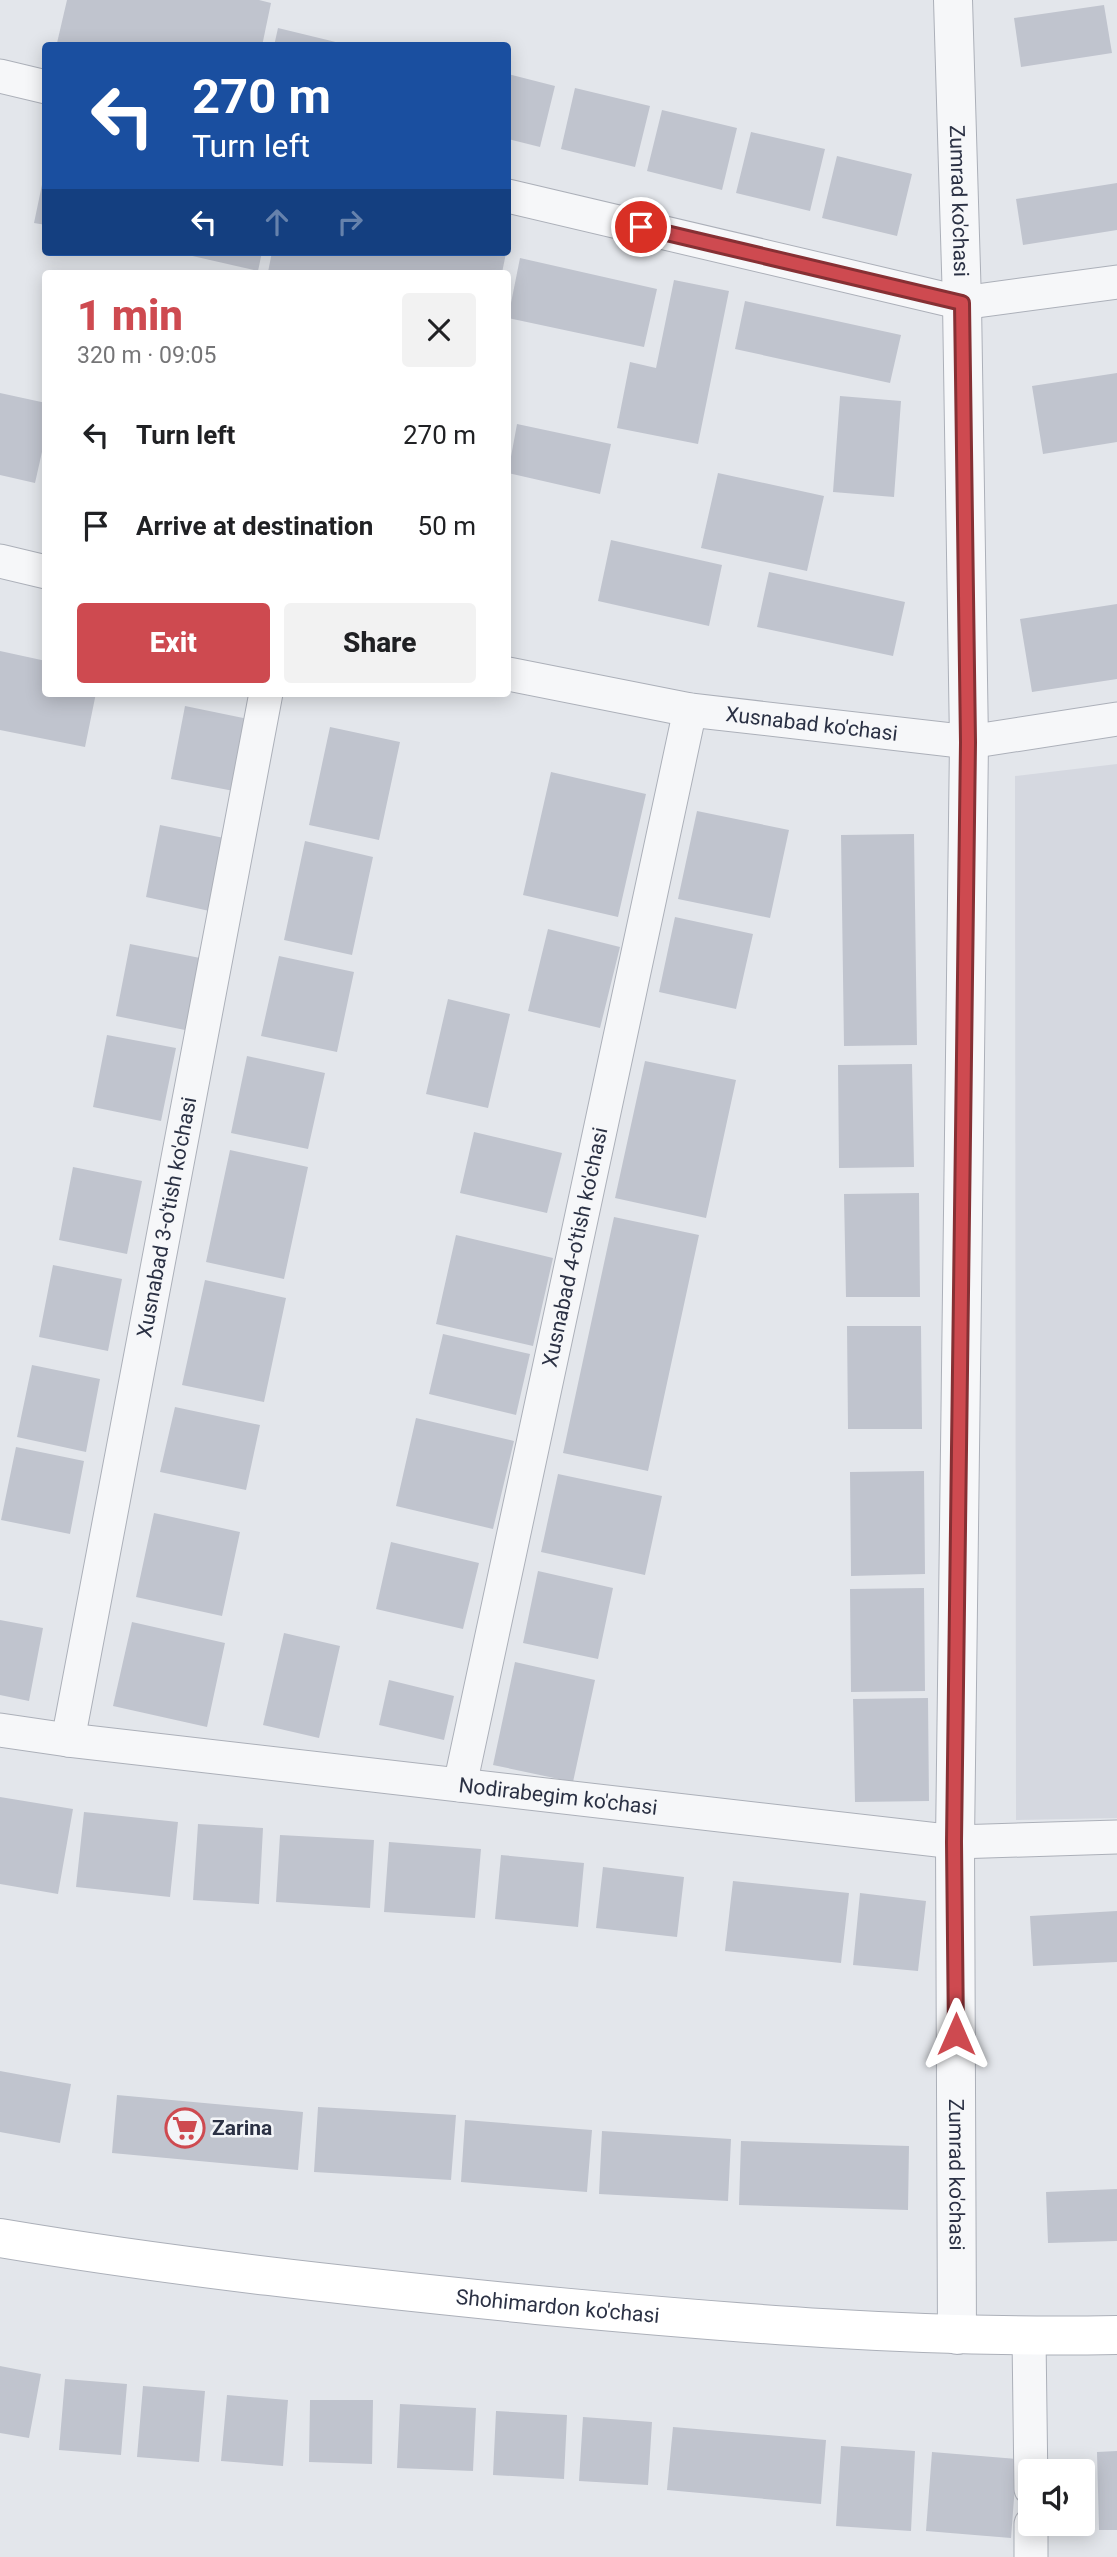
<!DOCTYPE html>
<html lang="en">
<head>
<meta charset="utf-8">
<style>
  body { margin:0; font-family:Roboto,sans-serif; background:#f2f2f2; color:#202124; height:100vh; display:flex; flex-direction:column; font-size:26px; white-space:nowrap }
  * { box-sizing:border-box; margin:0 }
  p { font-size:23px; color:#757577 }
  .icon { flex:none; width:38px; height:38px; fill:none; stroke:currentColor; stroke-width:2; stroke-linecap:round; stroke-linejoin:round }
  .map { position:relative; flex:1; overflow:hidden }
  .side { position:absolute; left:42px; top:270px; width:469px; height:427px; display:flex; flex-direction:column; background:#fff; border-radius:7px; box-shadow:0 4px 18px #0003 }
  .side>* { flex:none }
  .banner { position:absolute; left:42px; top:42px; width:469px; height:214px; border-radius:7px; box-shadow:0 4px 18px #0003; background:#1a4fa0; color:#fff; overflow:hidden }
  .fabs { position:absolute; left:1018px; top:2459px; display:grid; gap:14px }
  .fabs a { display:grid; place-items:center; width:77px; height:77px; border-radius:7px; background:#fff; box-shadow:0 4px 18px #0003; font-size:35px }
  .pin { position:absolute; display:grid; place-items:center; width:60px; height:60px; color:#fff; margin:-30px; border:4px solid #fff; border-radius:50%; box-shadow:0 2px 7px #0007 }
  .me { position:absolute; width:77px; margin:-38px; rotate:0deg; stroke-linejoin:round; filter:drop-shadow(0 0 5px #0008) }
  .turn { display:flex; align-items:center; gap:24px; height:147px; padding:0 35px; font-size:32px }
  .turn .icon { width:91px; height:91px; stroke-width:2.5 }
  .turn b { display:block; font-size:49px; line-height:60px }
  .lanes { display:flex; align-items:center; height:66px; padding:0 35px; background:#0003; justify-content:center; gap:35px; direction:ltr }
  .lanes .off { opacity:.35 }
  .round { display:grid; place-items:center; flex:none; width:74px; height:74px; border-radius:7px; background:#f2f2f2 }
  .overview { display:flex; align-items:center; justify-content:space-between; height:119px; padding:0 35px }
  h1 { font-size:42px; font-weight:800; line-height:52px; color:#ce4a50 }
  .action { display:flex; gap:14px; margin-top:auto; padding:14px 35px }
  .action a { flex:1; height:80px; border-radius:7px; background:#ce4a50; color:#fff; font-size:28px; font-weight:800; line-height:80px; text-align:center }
  .action a+a { background:#f2f2f2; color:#202124 }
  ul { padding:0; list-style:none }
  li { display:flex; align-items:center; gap:21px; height:91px; padding:0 35px }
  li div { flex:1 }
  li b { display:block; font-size:26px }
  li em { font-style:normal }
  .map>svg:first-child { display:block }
  .built { fill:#d5d8e0 }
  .building { fill:#c0c4ce }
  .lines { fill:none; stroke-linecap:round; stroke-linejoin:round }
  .minor-casing { stroke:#acb0b9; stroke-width:35 }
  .tertiary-casing { stroke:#acb0b9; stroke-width:40 }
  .secondary-casing { stroke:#acb0b9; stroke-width:40 }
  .minor { stroke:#f6f7f9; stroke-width:33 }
  .tertiary { stroke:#f6f7f9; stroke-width:38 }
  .secondary { stroke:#fff; stroke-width:38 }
  .route-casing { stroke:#863034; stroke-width:18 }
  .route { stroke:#ce4a50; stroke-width:12 }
  .labels { text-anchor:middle; stroke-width:5; stroke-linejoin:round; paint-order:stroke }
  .street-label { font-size:21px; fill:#2b3144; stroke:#f3f5f8 }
  .poi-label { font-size:21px; font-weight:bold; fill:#2b3144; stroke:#f3f5f8; text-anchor:start }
</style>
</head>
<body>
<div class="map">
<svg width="1117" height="2557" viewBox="0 0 1117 2557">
  <rect width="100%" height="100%" fill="#e3e6eb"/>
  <path class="built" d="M1117 764V1818L1016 1820 1015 776Z"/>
  <path class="building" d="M67 0H259L271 3 262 46H66L57 43Z
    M1104 5 1112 53 1021 67 1014 18Z
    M278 28 348 45 347 46H274Z
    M508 74 555 86 540 147 508 139Z
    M575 88 650 106 635 167 561 149Z
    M662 110 737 128 722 190 647 171Z
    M751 132 825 149 810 211 736 193Z
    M837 156 912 174 897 236 822 218Z
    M44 175H46V225L34 223Z
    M1117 183V230L1023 245 1016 199Z
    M175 252H262L258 271Z
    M272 252H501L506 253 502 273H274L268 272Z
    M520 258 657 289 644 347 508 318Z
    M674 280 729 291 698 444 617 428 630 362 656 368Z
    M745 301 901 335 890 383 735 349Z
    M1117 373V442L1043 454 1032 386Z
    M0 393 46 403V434L35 483 0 475Z
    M840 396 901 401 894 497 833 492Z
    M517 424 611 444 600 494 508 473Z
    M718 473 824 496 807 571 701 548Z
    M611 540 722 565 709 626 598 601Z
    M769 572 905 602 893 656 757 627Z
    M1117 604V679L1032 692 1020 619Z
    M0 651 46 661V693H96L85 747 0 730Z
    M185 706 253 720 239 792 171 779Z
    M330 727 400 742 379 840 309 825Z
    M551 772 646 794 618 917 523 895Z
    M697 811 789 830 770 918 678 899Z
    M160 825 229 839 214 912 146 897Z
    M914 834 917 1045 844 1046 841 835Z
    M305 841 373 857 352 955 284 940Z
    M675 917 753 934 736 1009 659 992Z
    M548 929 620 947 600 1028 528 1011Z
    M130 944 200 958 185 1030 116 1016Z
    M279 956 354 972 337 1052 261 1036Z
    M448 999 510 1014 488 1108 426 1094Z
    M107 1035 176 1048 161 1121 93 1107Z
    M247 1056 325 1073 308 1149 231 1133Z
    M645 1061 736 1080 706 1218 615 1198Z
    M912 1064 914 1167 839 1168 838 1065Z
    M474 1132 562 1153 547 1213 460 1193Z
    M230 1150 308 1167 284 1279 206 1262Z
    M73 1167 142 1181 127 1254 59 1240Z
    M919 1193 920 1297H846L844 1194Z
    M614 1217 699 1235 648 1471 563 1453Z
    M456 1235 553 1258 533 1346 436 1324Z
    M53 1265 122 1279 108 1351 39 1337Z
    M205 1280 286 1298 264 1402 182 1385Z
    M847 1326H921L922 1429H848Z
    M443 1334 530 1354 516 1415 429 1394Z
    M32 1365 100 1379 86 1452 17 1437Z
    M175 1407 260 1425 246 1490 160 1472Z
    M416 1418 514 1441 493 1529 396 1506Z
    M16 1447 84 1461 70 1534 1 1520Z
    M924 1471 925 1574 851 1576 850 1472Z
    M558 1474 662 1496 645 1575 541 1552Z
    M154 1513 240 1532 222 1616 136 1597Z
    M391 1542 479 1563 463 1629 376 1609Z
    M538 1571 613 1588 598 1659 523 1643Z
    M924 1588 925 1691 851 1692 850 1589Z
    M0 1620 43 1628 29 1701 0 1695Z
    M132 1622 225 1643 207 1727 113 1706Z
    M284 1633 340 1646 319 1738 263 1725Z
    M515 1662 595 1680 573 1782 493 1765Z
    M389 1680 454 1696 444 1740 379 1725Z
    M928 1698 929 1801 855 1802 853 1699Z
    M0 1797 73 1809 58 1894 0 1884Z
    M84 1812 178 1822 170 1897 76 1887Z
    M198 1824 263 1828 259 1904 193 1900Z
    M280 1835 374 1840 370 1908 276 1902Z
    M389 1842 481 1849 475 1918 384 1912Z
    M501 1855 584 1863 578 1927 495 1919Z
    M603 1867 684 1877 677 1937 596 1928Z
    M733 1881 849 1893 841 1963 725 1951Z
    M860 1893 926 1901 918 1971 853 1965Z
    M1117 1911V1962L1033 1966 1030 1916Z
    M0 2071 71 2084 60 2143 0 2132Z
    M117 2095 303 2112 298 2170 112 2153Z
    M318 2107 456 2115 451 2180 314 2172Z
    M465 2120 592 2130 587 2192 461 2182Z
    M602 2131 731 2139 728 2201 599 2194Z
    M741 2141 909 2146 908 2210 739 2205Z
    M1117 2189V2241L1048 2243 1046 2192Z
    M0 2366 41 2374 29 2438 0 2433Z
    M65 2379 127 2384 121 2455 59 2450Z
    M143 2386 205 2391 199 2462 137 2457Z
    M227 2395 288 2400 283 2466 221 2461Z
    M310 2400H373L372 2464 309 2462Z
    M400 2404 476 2408 473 2471 397 2468Z
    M496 2411 567 2415 564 2479 493 2475Z
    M583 2417 652 2422 648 2485 579 2481Z
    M673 2427 826 2440 821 2504 667 2490Z
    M841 2446 915 2451 911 2531 836 2526Z
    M1117 2451V2530H1099L1097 2452Z
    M932 2452 1017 2459 1011 2538 926 2531Z"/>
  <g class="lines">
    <g class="minor-casing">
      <g id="minor">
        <path d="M0 76 46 87"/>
        <path d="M508 196 962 303 1117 282"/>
        <path d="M0 561 46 572"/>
        <path id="s1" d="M508 674 690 710 969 742 1117 719"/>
        <path id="s2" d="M0 1730 68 1740 955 1842 1117 1837"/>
        <path id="s3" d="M68 1740 266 693"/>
        <path id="s4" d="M460 1785 690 710"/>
        <path d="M1029 2337 1031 2489"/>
        <path d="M1031 2524V2557"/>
      </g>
    </g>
    <g class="tertiary-casing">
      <g id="tertiary">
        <path id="s5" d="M953 0 962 303 969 742 955 1842 957 2335"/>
      </g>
    </g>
    <g class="secondary-casing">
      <g id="secondary">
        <path id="s6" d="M0 2238C178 2268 358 2287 537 2305 730 2323 923 2339 1117 2335"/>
      </g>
    </g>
    <use href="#minor" class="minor"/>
    <use href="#tertiary" class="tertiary"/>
    <use href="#secondary" class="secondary"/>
  </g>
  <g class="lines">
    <g class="route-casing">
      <path id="route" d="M641 227 962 303 968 742 954 1842 956 2034"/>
    </g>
    <use href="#route" class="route"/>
  </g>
  <defs>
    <g id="supermarket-ring" transform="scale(2.0125)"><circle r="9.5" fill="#f3f5f8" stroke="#ce4a50" stroke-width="1.5"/><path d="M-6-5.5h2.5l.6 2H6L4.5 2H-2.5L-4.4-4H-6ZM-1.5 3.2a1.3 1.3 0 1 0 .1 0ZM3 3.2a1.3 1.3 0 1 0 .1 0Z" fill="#ce4a50"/></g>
  </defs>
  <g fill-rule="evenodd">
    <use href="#supermarket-ring" x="185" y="2128"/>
  </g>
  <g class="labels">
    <g class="street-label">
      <text dy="7" stroke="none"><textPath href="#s5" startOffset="201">Zumrad ko'chasi</textPath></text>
      <text dy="7" stroke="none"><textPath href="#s1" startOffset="308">Xusnabad ko'chasi</textPath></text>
      <text dy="7" stroke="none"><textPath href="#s3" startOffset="532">Xusnabad 3-o'tish ko'chasi</textPath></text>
      <text dy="7" stroke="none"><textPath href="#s4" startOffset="550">Xusnabad 4-o'tish ko'chasi</textPath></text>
      <text dy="7" stroke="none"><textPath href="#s2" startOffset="562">Nodirabegim ko'chasi</textPath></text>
      <text dy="7" stroke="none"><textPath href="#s5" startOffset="2175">Zumrad ko'chasi</textPath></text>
      <text dy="7" stroke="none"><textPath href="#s6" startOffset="562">Shohimardon ko'chasi</textPath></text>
    </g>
    <g class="poi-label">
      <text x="212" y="2135">Zarina</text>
    </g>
  </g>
</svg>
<div class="fabs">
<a><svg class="icon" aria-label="sound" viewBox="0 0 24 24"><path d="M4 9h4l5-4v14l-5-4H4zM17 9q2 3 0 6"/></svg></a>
</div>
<div class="pin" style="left:641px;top:227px;background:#d93025"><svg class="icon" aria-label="arrive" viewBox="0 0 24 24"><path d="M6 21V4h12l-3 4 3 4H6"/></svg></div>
<svg class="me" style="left:956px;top:2034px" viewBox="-20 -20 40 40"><path d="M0-17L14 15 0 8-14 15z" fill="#ce4a50" stroke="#fff" stroke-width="4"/></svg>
<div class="banner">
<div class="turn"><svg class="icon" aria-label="left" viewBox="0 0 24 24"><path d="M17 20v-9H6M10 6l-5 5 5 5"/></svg><div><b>270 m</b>Turn left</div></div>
<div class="lanes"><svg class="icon" aria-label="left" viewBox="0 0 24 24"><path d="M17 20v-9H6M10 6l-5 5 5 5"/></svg><svg class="icon off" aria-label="ahead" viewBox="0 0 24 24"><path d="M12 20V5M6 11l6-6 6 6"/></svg><svg class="icon off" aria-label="right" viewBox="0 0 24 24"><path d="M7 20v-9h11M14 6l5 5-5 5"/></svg></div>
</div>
<section class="side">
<div class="overview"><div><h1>1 min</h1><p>320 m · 09:05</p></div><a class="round"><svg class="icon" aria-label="close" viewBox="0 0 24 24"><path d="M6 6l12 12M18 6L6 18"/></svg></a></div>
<ul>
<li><svg class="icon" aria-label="left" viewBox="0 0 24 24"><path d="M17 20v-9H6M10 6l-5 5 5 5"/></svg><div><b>Turn left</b></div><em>270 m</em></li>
<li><svg class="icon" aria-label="arrive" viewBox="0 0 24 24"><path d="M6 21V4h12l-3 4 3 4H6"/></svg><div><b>Arrive at destination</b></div><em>50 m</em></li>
</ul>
<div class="action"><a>Exit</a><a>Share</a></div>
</section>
</div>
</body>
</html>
